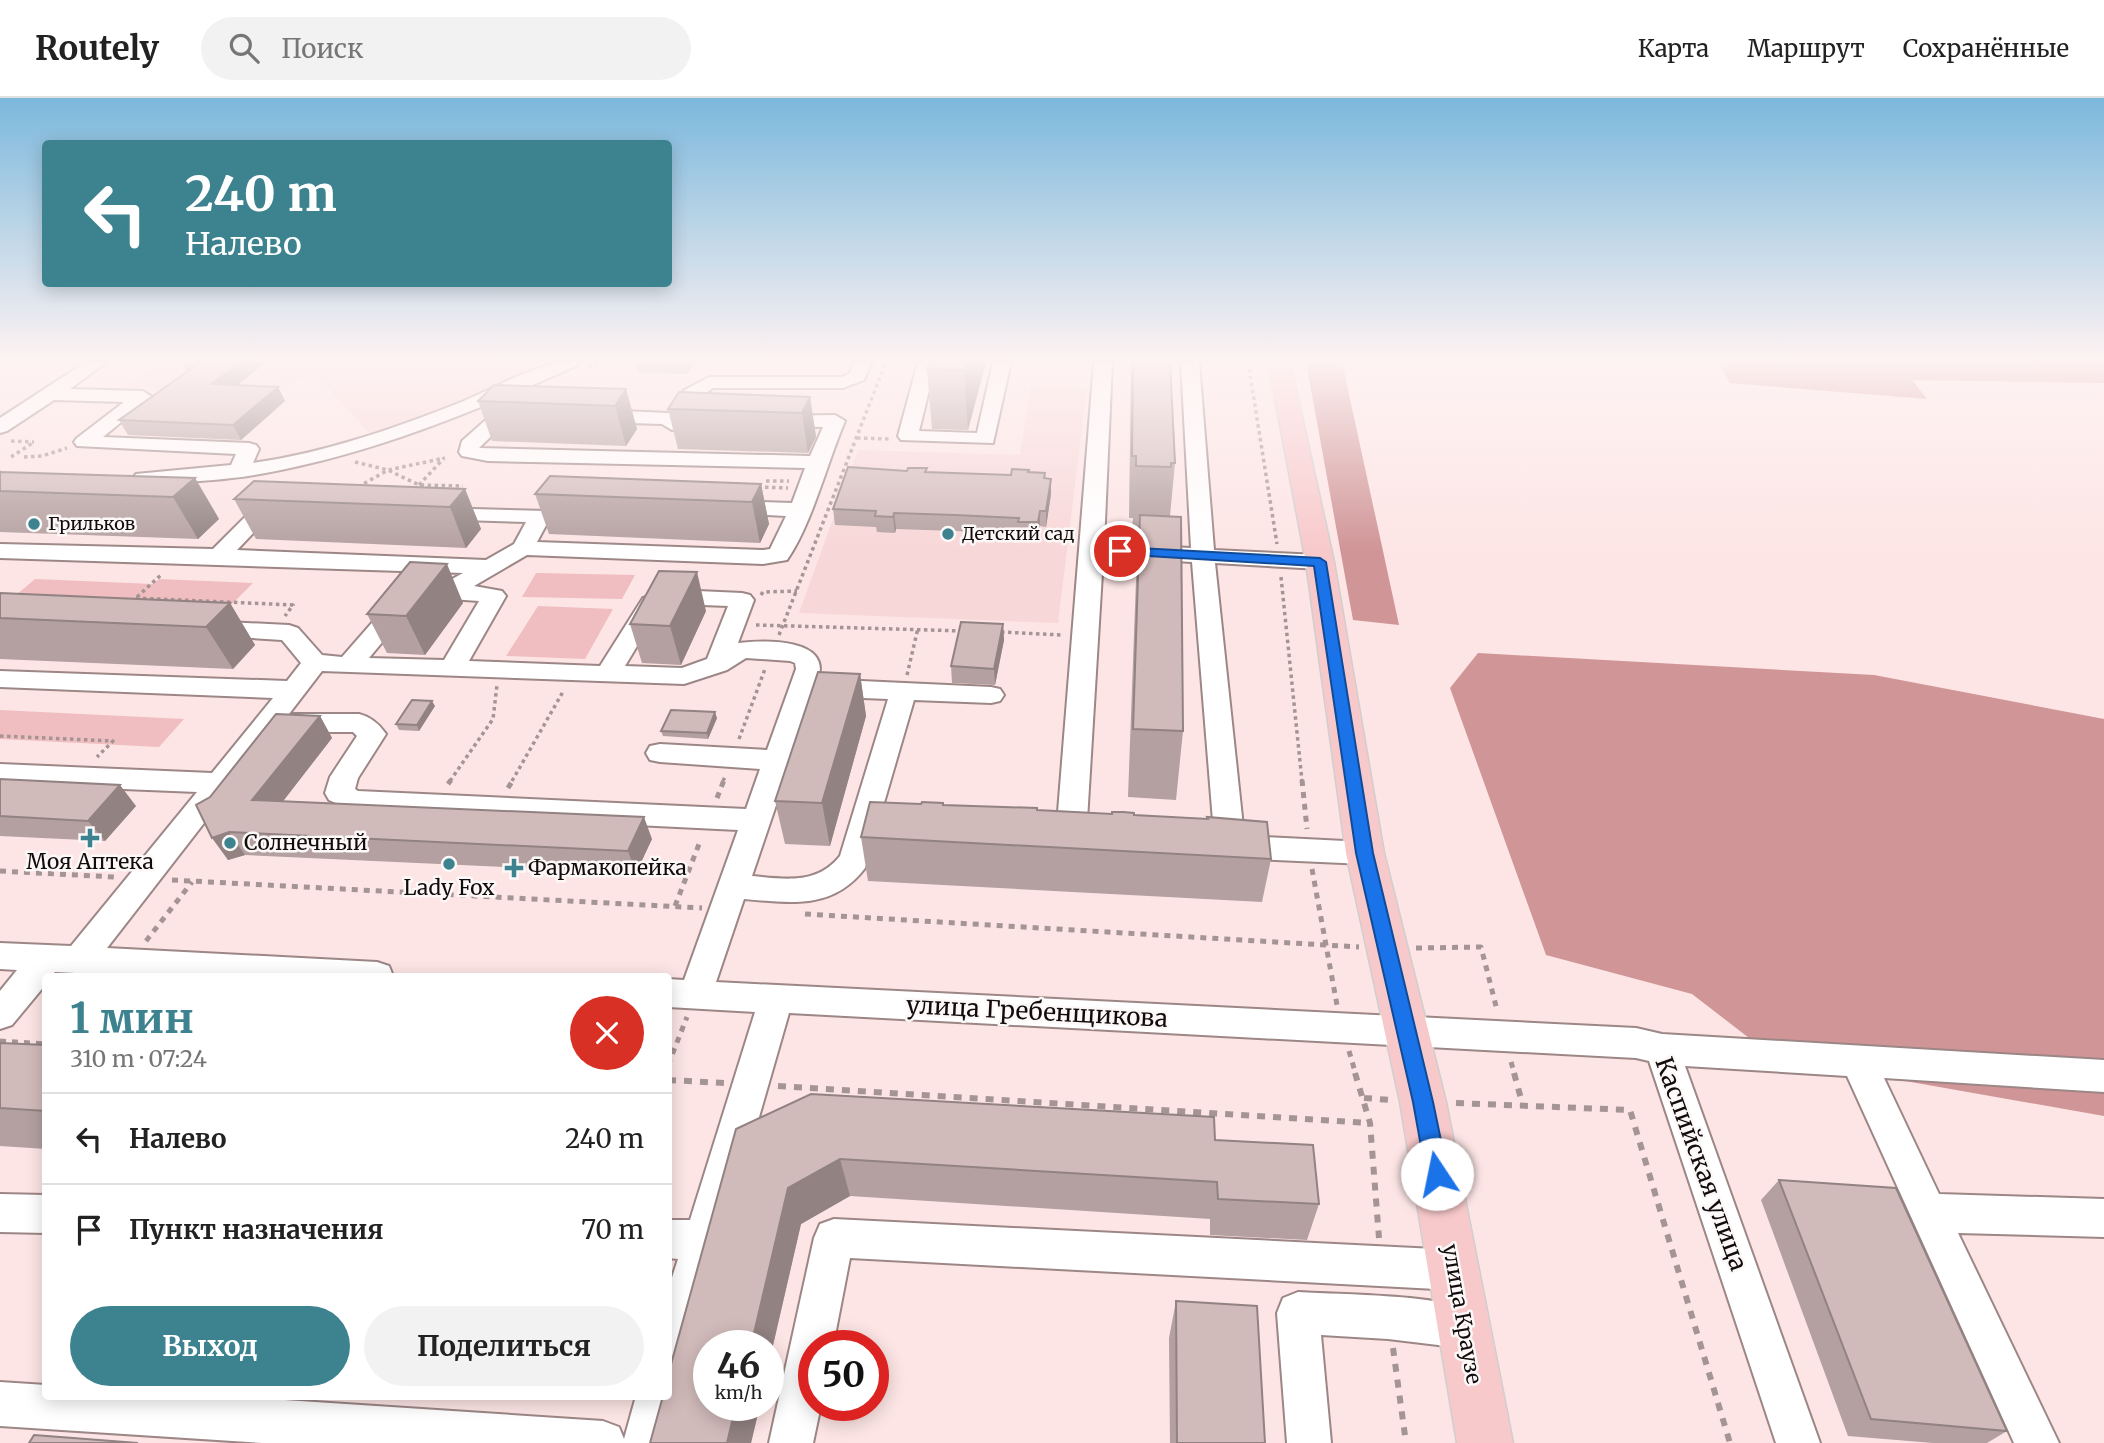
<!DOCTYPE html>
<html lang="ru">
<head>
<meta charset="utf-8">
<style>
  body { margin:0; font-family:Merriweather,serif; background:#f2f2f2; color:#222; height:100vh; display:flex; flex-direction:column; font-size:26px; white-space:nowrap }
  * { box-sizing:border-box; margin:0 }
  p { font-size:23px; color:#767676 }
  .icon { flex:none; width:38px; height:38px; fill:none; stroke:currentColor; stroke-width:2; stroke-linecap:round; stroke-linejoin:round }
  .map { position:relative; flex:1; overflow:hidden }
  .sheet { position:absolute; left:42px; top:875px; width:630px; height:427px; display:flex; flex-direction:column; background:#fff; border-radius:7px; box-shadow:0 4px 18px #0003 }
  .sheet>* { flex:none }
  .hud { position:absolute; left:42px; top:42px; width:630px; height:147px; border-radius:7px; box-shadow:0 4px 18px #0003; background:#3d838f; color:#fff; overflow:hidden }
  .speed { position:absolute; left:693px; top:1232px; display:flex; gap:14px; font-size:35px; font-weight:700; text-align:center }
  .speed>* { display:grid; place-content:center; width:91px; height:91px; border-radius:50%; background:#fff; box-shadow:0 4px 18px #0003; line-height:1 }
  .speed small { font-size:18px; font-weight:400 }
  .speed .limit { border:10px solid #d22; background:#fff; color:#111 }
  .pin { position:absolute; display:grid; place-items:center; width:60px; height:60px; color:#fff; margin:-30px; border:4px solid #fff; border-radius:50%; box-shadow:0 2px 7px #0007 }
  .me { position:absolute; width:77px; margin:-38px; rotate:349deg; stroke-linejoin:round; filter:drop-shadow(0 0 5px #0008) }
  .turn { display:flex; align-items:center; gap:24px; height:147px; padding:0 28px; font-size:32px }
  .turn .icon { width:91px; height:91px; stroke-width:2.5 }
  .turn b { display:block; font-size:49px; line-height:60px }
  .round { display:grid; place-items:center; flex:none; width:74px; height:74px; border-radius:37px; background:#f2f2f2 }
  .head { display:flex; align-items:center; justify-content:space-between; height:119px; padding:0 28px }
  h1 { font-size:42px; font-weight:700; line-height:52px; color:#3d838f }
  .primary-button { display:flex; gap:14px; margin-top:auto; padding:14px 28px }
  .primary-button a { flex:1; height:80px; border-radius:42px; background:#3d838f; color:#fff; font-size:28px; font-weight:700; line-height:80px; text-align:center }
  .primary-button a+a { background:#f2f2f2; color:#222 }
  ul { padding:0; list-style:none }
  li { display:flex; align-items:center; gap:21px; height:91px; padding:0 28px; border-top:2px solid #e0e0e0 }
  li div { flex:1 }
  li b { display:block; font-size:26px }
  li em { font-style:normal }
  header { display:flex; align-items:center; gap:42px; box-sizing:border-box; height:98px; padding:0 35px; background:#fff; border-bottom:2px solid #e0e0e0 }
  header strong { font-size:33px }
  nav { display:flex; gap:38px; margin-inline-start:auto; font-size:24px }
  .search { width:490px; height:63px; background:#f2f2f2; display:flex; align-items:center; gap:18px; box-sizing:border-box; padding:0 24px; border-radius:38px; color:#767676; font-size:26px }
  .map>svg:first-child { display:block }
  .built { fill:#f8d7d8 }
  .green { fill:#f0bec0 }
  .forest { fill:#d09597 }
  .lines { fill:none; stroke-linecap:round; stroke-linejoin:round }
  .minor-casing { stroke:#9c8686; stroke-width:4 }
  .major-casing { stroke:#d0cece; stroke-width:3 }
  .path-far2 { stroke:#a59494; stroke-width:3.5; stroke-dasharray:3.5 3.5; stroke-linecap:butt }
  .path-far1 { stroke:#a59494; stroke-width:5; stroke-dasharray:6 6; stroke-linecap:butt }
  .path { stroke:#a59494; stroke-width:6; stroke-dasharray:8 8; stroke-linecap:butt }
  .minor { fill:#fff; fill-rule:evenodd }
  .major { fill:#f8c9cb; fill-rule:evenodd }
  .wall { fill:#b4a0a0 }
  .shaded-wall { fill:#928282 }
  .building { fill:#d1baba; stroke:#928282; stroke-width:2 }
  .route { fill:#1a73e8; stroke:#114b97; stroke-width:2 }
  .poi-dot { fill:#3d838f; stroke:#fcf8f8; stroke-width:2.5 }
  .labels { text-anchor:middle; stroke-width:5; stroke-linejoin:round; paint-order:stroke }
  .far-poi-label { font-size:18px; fill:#120b0b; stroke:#fcf8f8; text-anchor:start }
  .poi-label { font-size:21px; fill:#120b0b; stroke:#fcf8f8; text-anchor:start }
  .street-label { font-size:21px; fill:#120b0b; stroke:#fcf8f8 }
  .near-street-label { font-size:24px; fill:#120b0b; stroke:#fcf8f8 }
</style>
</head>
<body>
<header>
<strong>Routely</strong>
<div class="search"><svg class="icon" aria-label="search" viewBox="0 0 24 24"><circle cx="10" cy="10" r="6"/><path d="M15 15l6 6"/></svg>Поиск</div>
<nav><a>Карта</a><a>Маршрут</a><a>Сохранённые</a></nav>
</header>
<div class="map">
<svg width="2104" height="1345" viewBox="0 0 2104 1345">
  <rect width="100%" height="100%" fill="#fde5e5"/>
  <path class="built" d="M162 264H552L482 296 373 339 316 277 259 293 122 289Z
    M1031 289 1087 290 1058 525 799 515 858 352 1020 357Z"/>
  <path class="green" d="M536 475 635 477 622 501 522 499Z
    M35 481 153 486 159 481 253 485 231 507 15 498Z
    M538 508 613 511 585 561 506 558Z
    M0 612 184 621 159 649 0 641Z"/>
  <path class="forest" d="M1306 264H1342L1399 527 1353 522Z
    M1717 264H2104V285L1912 282 1927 301 1730 285Z
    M1478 555 1874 577 2104 621V1018L1775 960 1692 896 1546 857 1450 590Z"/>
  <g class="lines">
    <g class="minor-casing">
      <path id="minor" d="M86 264H107L70 291 143 293 152 299 103 339 249 345 256 347 259 351 253 365C324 355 393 331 459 305 494 291 541 261 579 264L576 268C474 314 371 356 260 376 221 383 182 384 143 386L136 384 133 380 136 376 231 367 236 356 77 348 74 344 77 340 124 304 54 302 7 333 0 335V320Z
        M854 264H872L864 282 843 290H713L697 301 688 316 714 318 717 322 707 328 681 327 672 332 662 326 598 324 588 318 598 312 669 315 683 293 709 279H841L850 275Z
        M918 264H936L919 333 977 335 993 264H1011L993 345 901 342 898 338Z
        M1094 264H1112L1104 446 1191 450 1181 264H1199L1214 452 1320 457 1328 459 1331 464 1328 469 1320 471 1215 465 1244 738 1365 744 1376 747 1380 755 1376 763 1365 766 1234 760 1219 756 1215 748 1192 464 1103 459 1086 739 1081 747 1071 750 1061 747 1056 739Z
        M505 309 515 315 479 350 810 358 823 329 776 328 766 322 769 318 835 317 845 323C827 365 812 426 787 462L763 466 527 457 474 488 502 493 506 498 469 563 600 568 643 500 676 492 742 495 750 497 754 502 738 545C764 542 832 540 818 581L991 589 1000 591 1004 597 1000 603 991 605 914 602 865 770C833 812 791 805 744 801L716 884 1636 930 1662 936 2104 962V994L1884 980 1939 1096 2104 1101V1139L1958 1135 2059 1345H2014L1847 978 1685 968 1820 1345H1776L1649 963 1636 960 789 915 689 1262 683 1277 672 1282 680 1298 667 1345H262L0 1328V1284L46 1287V1298H225L603 1323 619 1329 624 1341 636 1298H668V1192L678 1161 668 1160V1122H690L755 914 668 909V881L684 882 738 732 353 713 329 702 325 695 330 679 357 638 353 634H286L277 631 107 850 377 864 389 868 393 878H135L55 874 51 878H46V886L12 927 0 931V893L17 872 0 871V845L71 848 197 694 0 686V666L212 675 273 600 0 589V573L287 583 301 565 282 542 207 537 198 535 195 530 198 525 207 523 289 527 298 530 322 557 342 559 405 487 445 485 463 475 0 460V446L213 451 255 409 250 397 254 393H268L277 410 237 452 486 462 514 446 526 424 429 421 426 416 429 411 437 410 548 413 551 418 537 444 763 452 770 451 786 418 728 415 720 414 717 409 720 404 728 403 792 405 805 370 488 363 462 358 459 354 462 343 498 311ZM420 499 479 503 444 562 369 560ZM676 506 728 508 707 561 682 570 625 568 660 510ZM746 560 790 563 795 565 796 571 767 652 660 646 650 648 646 655 650 662 660 664 760 671 746 711 358 693 355 691 358 680 386 636C379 626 371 619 359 616H289L322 573 684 586 727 572ZM813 598 888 601 840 758C817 787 785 781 752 778Z
        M0 1096 46 1097V1135L0 1134Z
        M834 1121 1455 1152 1469 1158 1475 1172 1469 1186 1455 1192 850 1160 833 1248H814V1307H821L813 1345H769L814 1140 820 1126Z
        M1298 1194C1348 1197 1433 1196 1478 1214L1484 1229 1478 1244 1463 1250 1388 1241 1321 1237 1331 1345H1287L1277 1215 1283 1200Z"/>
    </g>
    <g class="major-casing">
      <path id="major" d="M1268 264H1290L1334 464 1384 755 1446 1004 1513 1345H1457L1400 1004 1346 755 1306 464Z"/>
    </g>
    <path class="path-far2" d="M1248 264 1277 446
      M588 269 599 264
      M857 340 890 341
      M11 343 34 344
      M11 359 34 344
      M24 359 42 358 67 350
      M355 364 388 372 419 387 463 388
      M766 383H789
      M419 387 444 360
      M358 389 388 372 445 360
      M758 389 788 390
      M1281 479 1302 683
      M761 497 763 494 797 493
      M137 499 162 476
      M136 500 293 507 285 518
      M756 527 964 533
      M1001 534 1062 537
      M779 537 886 264
      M907 577 918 530
      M0 638 113 643 97 659
      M739 641 765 571
      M450 683 493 621 497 587
      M512 683 564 592
      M723 683 725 679"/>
    <path class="path-far1" d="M1302 682 1307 731
      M448 686 451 682
      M508 690 513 682
      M717 700 724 682
      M1312 771 1337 907
      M0 773 114 779
      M172 782 702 810
      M675 808 701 741
      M805 816 1359 849
      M146 843 192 784
      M1416 850 1481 849 1497 912
      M0 943 46 946
      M1349 953 1356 977
      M1511 964 1515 977
      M668 967 687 919"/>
    <path class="path" d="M1355 975 1370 1025 1379 1140
      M1514 975 1523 1008
      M668 982 724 985
      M778 988 1370 1025
      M1364 1000 1391 1002
      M1456 1005 1630 1012 1730 1345
      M1393 1250 1406 1345"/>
    <use href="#minor" class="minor"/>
    <use href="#major" class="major"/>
  </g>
  <path class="wall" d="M182 264H266L237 287 278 289 285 303 241 342 128 337 119 322 187 274Z
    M636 264H695L687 276 639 275Z
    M930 264H986L968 332 932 331 927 271Z
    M1131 264H1170L1175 365 1170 418 1183 633 1176 702 1128 699 1136 482 1139 430H1132L1133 420H1129Z
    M626 291 637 331 626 348 492 343 478 303Z
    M810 299 816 339 808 355 678 351 668 311Z
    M0 372 2 374 195 380 219 421 198 441 0 434Z
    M927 374 1011 377 1029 374 1045 375V381L1051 396 1046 429 1040 428 1039 440 1019 439 1018 436 956 433 896 431 895 435 877 434 876 429 835 427 833 411Z
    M761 386 769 426 760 445 549 436 535 396Z
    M465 391 481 431 466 450 256 441 234 401Z
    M0 495 230 505 255 547 233 571 0 561Z
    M463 505 425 557 387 555 367 516Z
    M706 513 681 567 642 565 630 526Z
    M1003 526 1004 542 995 587 952 585 951 568Z
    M860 576 866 618 830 748 785 746 775 703Z
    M435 608 419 633 399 632 396 626Z
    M320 618 332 640 283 703 652 741 636 775 245 757 228 762 210 699Z
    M717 620 708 641 663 638 661 633Z
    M0 681 136 708 105 743 0 738Z
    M921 706 1134 717 1271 761 1262 804 868 783 861 739Z
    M0 945 46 947V1051L0 1048Z
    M736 1031 1215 1042 1319 1106 1307 1142 1210 1137V1121L850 1098 801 1126 768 1269V1248L760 1307 751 1345H650Z
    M1779 1082 2007 1333 1987 1345H1933L1848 1338 1761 1102Z
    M1176 1203 1265 1345H1170L1169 1240Z"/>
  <path class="shaded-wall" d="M241 264H266L220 301 212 286Z
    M685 264H695L687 276Z
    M967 264H986L968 332 964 272Z
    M278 289 285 303 241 342 233 327Z
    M626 291 637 331 626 348 615 308Z
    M810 299 816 339 808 355 802 315Z
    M195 380 219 421 198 441 173 399Z
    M1051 381V396L1046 429V413Z
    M761 386 769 426 760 445 752 404Z
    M465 391 481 431 466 450 450 409Z
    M1040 413V428L1039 440 1038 424Z
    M894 415 896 431 895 435 893 419Z
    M447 466 463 505 425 557 406 518Z
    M697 474 706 513 681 567 670 528Z
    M230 505 255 547 233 571 206 529Z
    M1003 526 1004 542 995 587 994 571Z
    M860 576 866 618 830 748 822 705Z
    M432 603 435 608 419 633 417 627Z
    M715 614 717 620 708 641 707 635Z
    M320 618 332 640 267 724 252 702Z
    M120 687 136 708 105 743 88 723Z
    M644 719 652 741 636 775 628 753Z
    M229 734 245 757 228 762 212 740Z
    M840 1061 850 1098 801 1126 768 1269V1248H751L788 1090Z
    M736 1307H760L751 1345H727Z"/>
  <path class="building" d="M194 264H241L212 286 278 289 233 327 119 322 201 264Z
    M930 264H967L964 272 927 271Z
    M1133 264H1170L1175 365H1171V369L1136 368V358H1132Z
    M494 287 626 291 615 308 478 303Z
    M679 294 810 299 802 315 668 311Z
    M848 369 907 373 908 370H927L925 374 1011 377 1012 371 1029 372 1028 374 1045 375 1044 380 1051 381 1046 413H1040L1038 424H1018L1019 420 955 417 894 415 893 419 875 418 876 413 833 411Z
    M0 374 195 380 173 399 0 393Z
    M550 378 761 386 752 404 535 396Z
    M254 383 465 391 450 409 234 401Z
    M1140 417 1181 419 1183 633 1133 631Z
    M410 464 447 466 406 518 367 516Z
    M659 473 697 474 670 528 630 526Z
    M0 495 230 505 206 529 0 520Z
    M961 524 1003 526 994 571 951 568Z
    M818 574 860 576 822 705 775 703Z
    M412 602 432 603 417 627 396 626Z
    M671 612 715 614 707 635 661 633Z
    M276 616 320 618 252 702 644 719 628 753 229 734 212 740 196 707 210 699Z
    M0 681 120 687 88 723 0 718Z
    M870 704 921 706 922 704 943 705V707L1037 710V712L1112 716V714H1123L1134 715V717L1208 721 1207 719 1267 724 1271 761 861 739Z
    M0 945 46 947V1013L0 1010Z
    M811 996 1214 1019 1215 1042 1313 1047 1319 1106 1218 1101 1217 1084 840 1061 788 1090 751 1248H709V1307H736L727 1345H650L663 1298H668V1277L736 1031Z
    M1779 1082 1896 1090 2007 1333 1871 1321Z
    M1176 1203 1257 1208 1265 1345H1177Z
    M34 1337 138 1345H29Z"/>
  <linearGradient id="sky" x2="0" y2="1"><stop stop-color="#7bb8dc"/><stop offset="0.58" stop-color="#fef3f3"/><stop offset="1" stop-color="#fef3f3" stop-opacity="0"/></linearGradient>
  <rect width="2104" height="452" fill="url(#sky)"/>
  <path class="route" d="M1120 449 1320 460 1326 464 1373 755 1433 1004 1448 1076 1444 1083 1437 1086 1429 1083 1426 1076 1413 1004 1356 755 1314 468 1115 456 1114 453Z"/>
  <g class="poi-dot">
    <circle cx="34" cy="426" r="7"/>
    <circle cx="948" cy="436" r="7"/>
    <path d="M86.5 729.5h7v7h7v7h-7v7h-7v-7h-7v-7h7z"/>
    <circle cx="230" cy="745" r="7"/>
    <circle cx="449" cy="766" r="7"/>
    <path d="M510.5 759.5h7v7h7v7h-7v7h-7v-7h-7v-7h7z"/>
  </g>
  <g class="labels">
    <g class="far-poi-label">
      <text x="48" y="432">Грильков</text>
      <text x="962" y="442">Детский сад</text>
    </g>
    <g class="poi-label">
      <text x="244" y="752">Солнечный</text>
      <text x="90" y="771" text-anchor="middle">Моя Аптека</text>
      <text x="528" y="777">Фармакопейка</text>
      <text x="449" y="797" text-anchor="middle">Lady Fox</text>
    </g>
    <g class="street-label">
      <text transform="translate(1462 1216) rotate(80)" y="7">улица Краузе</text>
    </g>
    <g class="near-street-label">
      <text transform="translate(1037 914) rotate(3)" y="8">улица Гребенщикова</text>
      <text transform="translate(1701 1066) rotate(70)" y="8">Каспийская улица</text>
    </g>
  </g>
</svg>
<div class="speed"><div>46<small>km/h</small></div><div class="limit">50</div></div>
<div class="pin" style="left:1120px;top:453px;background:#d93025"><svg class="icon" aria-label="arrive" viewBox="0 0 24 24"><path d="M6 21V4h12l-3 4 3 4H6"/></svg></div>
<svg class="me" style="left:1437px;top:1076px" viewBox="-20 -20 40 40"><circle r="19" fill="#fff"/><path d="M0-13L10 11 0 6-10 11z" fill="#1a73e8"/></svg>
<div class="hud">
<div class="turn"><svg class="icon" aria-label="left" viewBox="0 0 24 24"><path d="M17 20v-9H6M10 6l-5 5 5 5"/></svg><div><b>240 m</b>Налево</div></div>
</div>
<section class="sheet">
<div class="head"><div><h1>1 мин</h1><p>310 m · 07:24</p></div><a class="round" style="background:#d93025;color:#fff"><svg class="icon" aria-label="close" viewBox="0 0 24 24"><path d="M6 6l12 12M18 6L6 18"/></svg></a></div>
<ul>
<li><svg class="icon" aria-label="left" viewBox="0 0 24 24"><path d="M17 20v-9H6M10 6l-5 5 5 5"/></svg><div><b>Налево</b></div><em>240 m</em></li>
<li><svg class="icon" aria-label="arrive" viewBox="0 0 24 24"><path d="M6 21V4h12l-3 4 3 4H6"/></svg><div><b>Пункт назначения</b></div><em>70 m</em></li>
</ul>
<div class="primary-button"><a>Выход</a><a>Поделиться</a></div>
</section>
</div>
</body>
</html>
